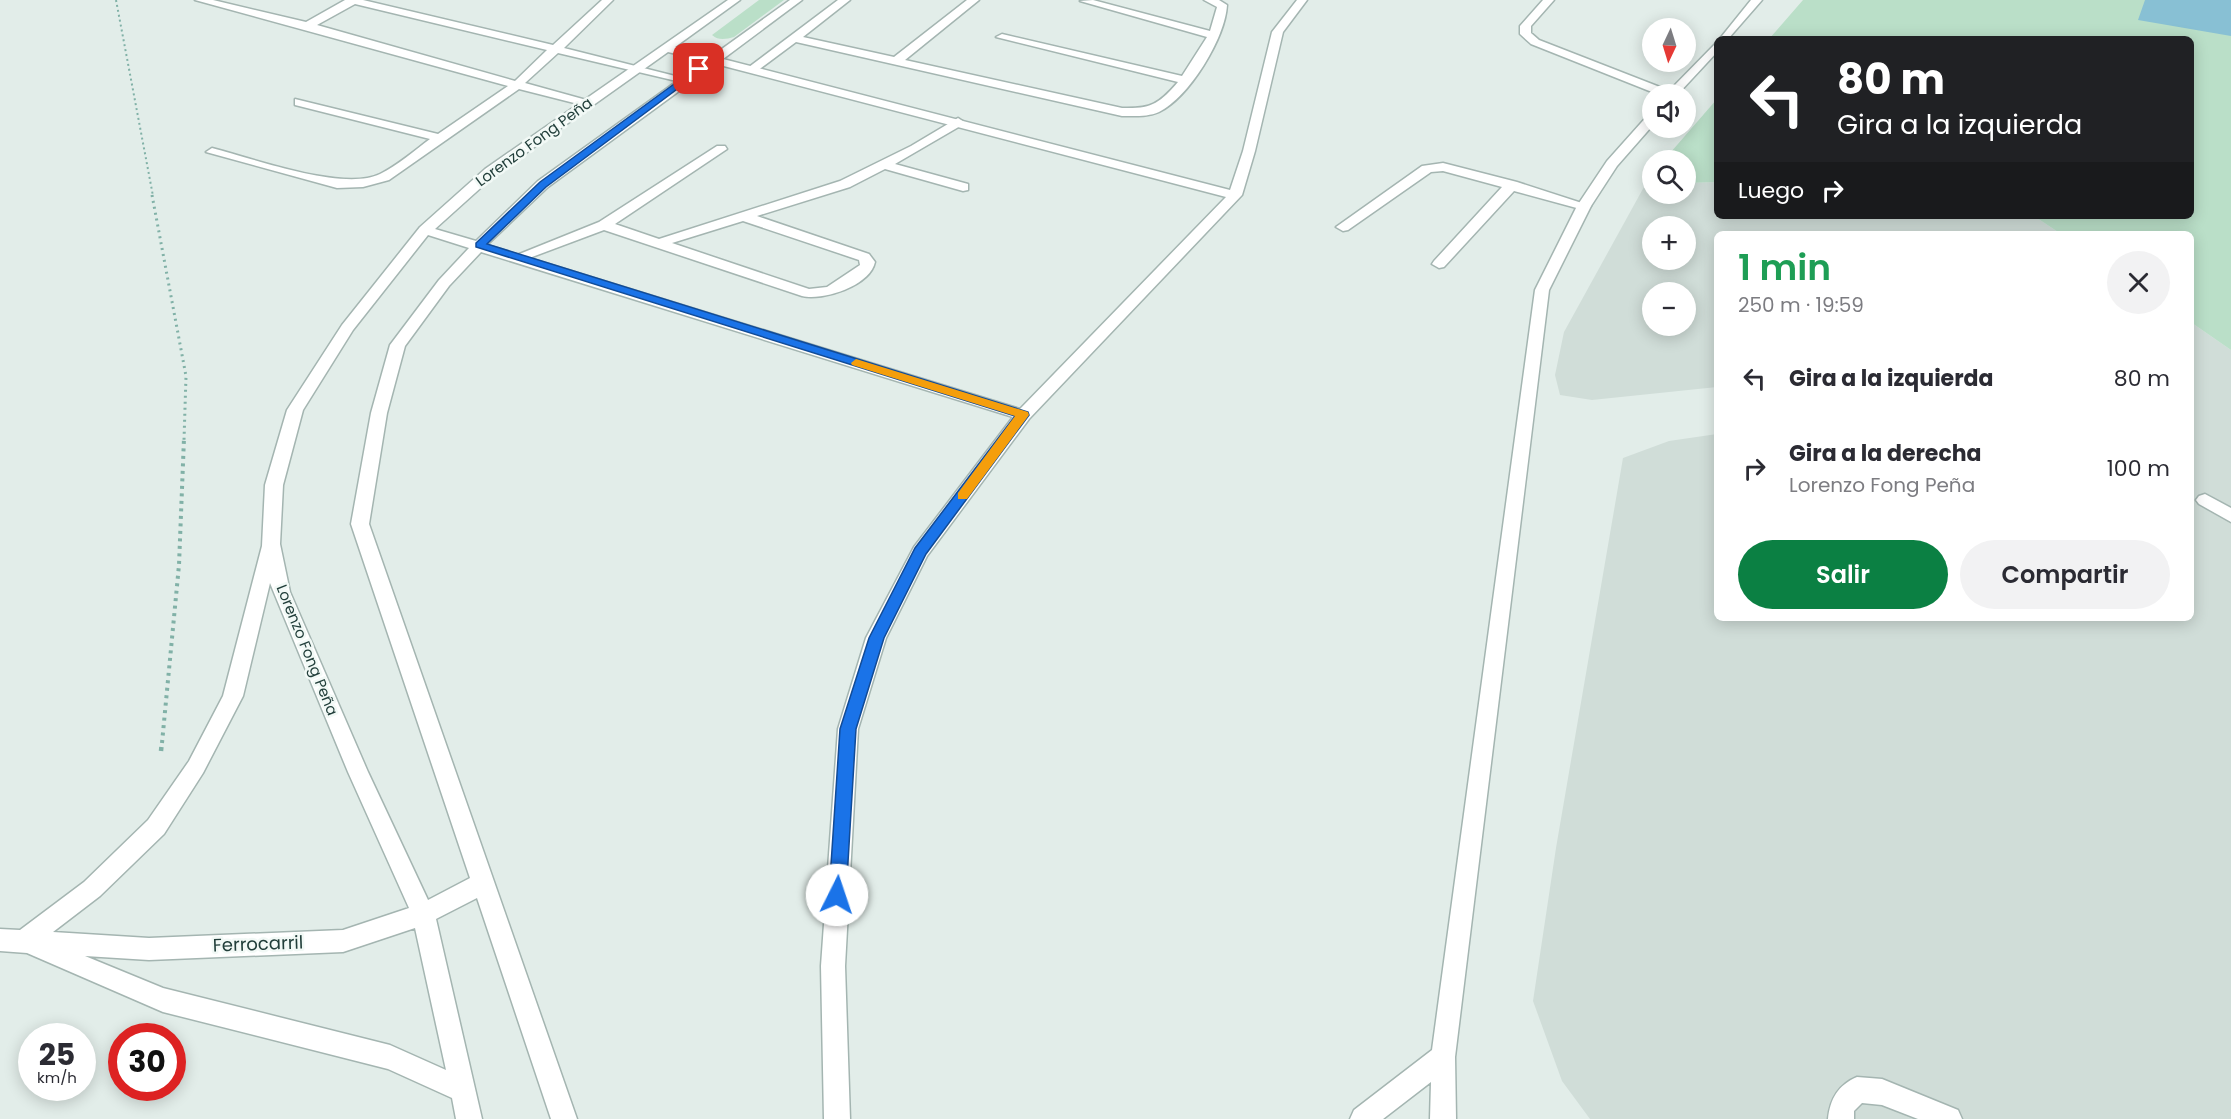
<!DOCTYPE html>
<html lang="es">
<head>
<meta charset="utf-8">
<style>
  body { margin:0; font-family:Poppins,sans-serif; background:#f2f2f3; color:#2b2b33; height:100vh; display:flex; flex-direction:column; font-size:22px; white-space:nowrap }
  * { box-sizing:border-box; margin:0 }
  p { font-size:20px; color:#7c7c81 }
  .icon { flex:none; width:33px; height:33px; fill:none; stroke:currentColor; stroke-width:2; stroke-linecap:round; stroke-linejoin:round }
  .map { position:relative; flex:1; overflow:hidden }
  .side { position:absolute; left:1714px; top:231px; width:480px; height:390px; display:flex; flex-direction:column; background:#fff; border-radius:9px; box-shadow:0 3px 15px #0003 }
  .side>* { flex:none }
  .banner { position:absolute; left:1714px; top:36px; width:480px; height:183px; border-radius:9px; box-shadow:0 3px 15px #0003; background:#202124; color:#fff; overflow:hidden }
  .needle { width:39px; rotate:184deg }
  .tools { position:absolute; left:1642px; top:18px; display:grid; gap:12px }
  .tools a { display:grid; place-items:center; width:54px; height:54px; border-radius:50%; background:#fff; box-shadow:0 3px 15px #0003; font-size:30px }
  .speed { position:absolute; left:18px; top:1023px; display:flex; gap:12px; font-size:30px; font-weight:700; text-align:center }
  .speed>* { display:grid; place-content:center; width:78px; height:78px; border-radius:50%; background:#fff; box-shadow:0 3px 15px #0003; line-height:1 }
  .speed small { font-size:15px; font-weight:400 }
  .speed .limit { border:9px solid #d22; background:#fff; color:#111 }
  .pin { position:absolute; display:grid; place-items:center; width:51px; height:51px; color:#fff; margin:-26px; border-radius:12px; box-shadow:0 3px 9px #0006 }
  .me { position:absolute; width:66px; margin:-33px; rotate:4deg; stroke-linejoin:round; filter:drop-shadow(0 0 4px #0008) }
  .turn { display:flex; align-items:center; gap:21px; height:126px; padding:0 24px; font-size:27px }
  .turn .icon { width:78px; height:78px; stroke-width:2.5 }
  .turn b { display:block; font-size:42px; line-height:51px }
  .then { display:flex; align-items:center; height:57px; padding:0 24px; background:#0003; gap:12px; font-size:22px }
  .round { display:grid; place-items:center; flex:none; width:63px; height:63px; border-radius:32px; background:#f2f2f3 }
  .overview { display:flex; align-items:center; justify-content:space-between; height:102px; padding:0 24px }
  h1 { font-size:36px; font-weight:600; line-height:45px; color:#1e9e55 }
  .cta { display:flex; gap:12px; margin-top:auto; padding:12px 24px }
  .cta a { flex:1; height:69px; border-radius:36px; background:#0b8043; color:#fff; font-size:24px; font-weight:600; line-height:69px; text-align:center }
  .cta a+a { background:#f2f2f3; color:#2b2b33 }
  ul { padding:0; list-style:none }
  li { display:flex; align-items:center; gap:18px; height:90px; padding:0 24px }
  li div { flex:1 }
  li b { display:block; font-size:22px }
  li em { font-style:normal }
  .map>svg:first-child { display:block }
  .built { fill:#d0ddd8; fill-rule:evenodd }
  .green { fill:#badfc8 }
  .water { fill:#88c0d4 }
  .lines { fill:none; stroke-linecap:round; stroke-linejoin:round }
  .service-casing { stroke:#a4b5b1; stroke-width:3 }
  .minor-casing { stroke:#a4b5b1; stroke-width:3 }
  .path-far3 { stroke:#81b1a7; stroke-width:2; stroke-dasharray:2 3; stroke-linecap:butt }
  .path-far2 { stroke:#81b1a7; stroke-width:3; stroke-dasharray:2 4; stroke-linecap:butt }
  .path-far1 { stroke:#81b1a7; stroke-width:4; stroke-dasharray:3 4.5; stroke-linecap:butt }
  .path { stroke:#81b1a7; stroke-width:4.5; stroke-dasharray:4 6; stroke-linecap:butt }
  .service { fill:#fff; fill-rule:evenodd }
  .minor { fill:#fff; fill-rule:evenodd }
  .route { fill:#1a73e8; stroke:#114b97; stroke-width:1.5 }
  .slow { fill:#f59e0b }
  .labels { text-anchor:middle; stroke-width:5; stroke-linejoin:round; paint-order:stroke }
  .street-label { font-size:15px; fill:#213e3a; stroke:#f2f9f6 }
  .near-street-label { font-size:18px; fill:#213e3a; stroke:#f2f9f6 }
</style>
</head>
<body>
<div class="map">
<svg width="2231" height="1119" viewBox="0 0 2231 1119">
  <rect width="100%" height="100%" fill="#e2ede9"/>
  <path class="built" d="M1650 176H1653V194H1686V183L1717 182 1718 216H2034L2061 234H1718L1717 387 1592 400 1560 395 1555 375 1564 332ZM1653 226H1686V260H1653ZM1653 292H1686V326H1653Z
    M2192 323 2231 350V1119H1590L1562 1081 1533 1001 1556 848 1623 458 1669 441 1717 434 1718 618H2192Z"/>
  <path class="green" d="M759 0H784L734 37C726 39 719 41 712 35Z
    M1803 0H2231V350L2192 323V234H2061L2034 216H2192V39H1769Z
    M1717 99V182L1686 183V160H1664Z"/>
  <path class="water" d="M2145 0H2231V36L2138 20Z"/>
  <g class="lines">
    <g class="service-casing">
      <path id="service" d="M195 0H213L306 22 345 0H363L553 45 602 0H613L564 48 691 80 685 83 558 53 525 83 590 101V107L519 89 389 180 363 187 337 188 206 152 212 148C252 158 343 192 380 174 398 165 414 151 430 139L295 105V99L438 134 508 86ZM355 4 547 50 515 81 317 25Z
        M838 0H850L803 37 894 57 967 0H979L905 60 1122 108C1151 109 1159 104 1178 82L996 37 1002 34 1182 76 1207 37 1080 1 1093 0 1210 31 1217 7 1204 0H1219L1227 5C1225 39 1189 97 1159 112 1148 117 1134 116 1122 116L796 42 757 71H749V67Z
        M1543 0H1554L1531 26V33L1539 40 1670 91 1672 94H1657L1531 44 1520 34V26Z
        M958 118 964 122 962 125 895 164 968 184V190L963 191 885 169 850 187 757 216 869 254 875 262C870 286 823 301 802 296L604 230 524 260 519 261 512 257 599 222 717 146H725L727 149 615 224 659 239 840 181 911 146ZM743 221 859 260 860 265 827 287 809 289 672 243Z
        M1443 163 1517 182 1591 206 1584 210 1514 191 1444 267 1439 268 1432 264 1434 261 1502 187 1443 171 1431 172 1348 230 1343 231 1336 227 1422 166Z
        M2205 494 2231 508V522L2199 504 2196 500 2199 496Z
        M1857 1077 1882 1079 1958 1110 1962 1119H1918L1882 1105 1862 1103 1854 1111V1119H1828C1830 1099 1838 1085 1857 1077Z"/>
    </g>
    <g class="minor-casing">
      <path id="minor" d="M728 0H740L675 47 712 56 790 0H802L723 59 1230 190 1243 151 1272 32 1297 0H1307L1283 32 1255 151 1242 195 1029 419 927 556 886 638 858 729 845 966 850 1119H824L821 966 838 729 866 638 914 547 1013 417 481 252 449 286 405 346 387 413 369 524 577 1119H551L477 898 436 919 482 1119H456L452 1098 388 1069 163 1012 27 953 0 951V929L20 930 84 882 148 820 189 761 223 696 262 546 265 485 287 410 342 325 420 227 485 169ZM668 52 705 61 538 181 476 241 435 229 495 175ZM716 64 1226 197 1020 409 487 245 548 187ZM428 235 469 248 439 280 390 345 371 413 351 524 470 878 428 900 368 772 290 592 280 544 283 485 303 410 353 330ZM270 583 348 772 409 908 343 930 149 938 53 932 100 896 164 834 203 773 243 696ZM415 928 446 1070 390 1045 163 988 85 956 149 960 343 952Z
        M1751 0H1762L1728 39 1718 41Z
        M1718 41V51L1678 94H1666Z
        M1653 113V125L1617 166 1591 206 1549 290 1455 1057 1456 1119H1430L1431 1082 1383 1119H1350L1354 1110 1432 1050 1535 290 1577 206 1607 161 1649 114Z"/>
    </g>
    <path class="path-far3" d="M116 0 153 196"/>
    <path class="path-far2" d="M152 195 186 376 184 440"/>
    <path class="path-far1" d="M162 743 179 565 184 438"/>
    <path class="path" d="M161 751 162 741"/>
    <use href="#service" class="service"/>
    <use href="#minor" class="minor"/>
  </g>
  <path class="route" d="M696 68 704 69 546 187 487 244 1028 412 1029 415 926 554 884 638 856 729 846 895 843 901 837 903 831 901 829 895 840 729 869 638 915 548 1015 416 476 247V243L540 182Z"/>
  <path class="slow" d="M856 359 1028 412 1029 415 967 499H958V493L1015 416 852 365 851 363Z"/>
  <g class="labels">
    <g class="street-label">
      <text transform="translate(534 142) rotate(-36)" y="5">Lorenzo Fong Peña</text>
      <text transform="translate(307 650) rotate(68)" y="5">Lorenzo Fong Peña</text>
    </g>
    <g class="near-street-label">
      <text transform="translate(258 944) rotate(-2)" y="6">Ferrocarril</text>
    </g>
  </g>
</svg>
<div class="tools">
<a><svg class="needle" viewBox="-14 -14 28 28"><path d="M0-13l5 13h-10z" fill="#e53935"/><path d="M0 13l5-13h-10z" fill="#7c7c81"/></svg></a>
<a><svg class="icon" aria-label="sound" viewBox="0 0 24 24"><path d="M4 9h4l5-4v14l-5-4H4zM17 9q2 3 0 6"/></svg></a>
<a><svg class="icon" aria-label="search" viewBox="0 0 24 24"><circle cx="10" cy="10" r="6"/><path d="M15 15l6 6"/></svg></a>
<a>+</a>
<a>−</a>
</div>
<div class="speed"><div>25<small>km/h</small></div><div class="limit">30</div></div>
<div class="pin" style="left:699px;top:69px;background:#d93025"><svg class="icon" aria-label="arrive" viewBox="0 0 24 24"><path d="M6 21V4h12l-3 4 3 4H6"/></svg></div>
<svg class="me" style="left:837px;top:895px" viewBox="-20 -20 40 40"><circle r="19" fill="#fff"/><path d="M0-13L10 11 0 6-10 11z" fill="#1a73e8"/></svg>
<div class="banner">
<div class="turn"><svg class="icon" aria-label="left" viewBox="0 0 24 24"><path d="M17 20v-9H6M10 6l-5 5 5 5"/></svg><div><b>80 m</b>Gira a la izquierda</div></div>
<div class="then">Luego<svg class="icon" aria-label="right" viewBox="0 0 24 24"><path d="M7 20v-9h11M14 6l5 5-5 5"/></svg></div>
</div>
<section class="side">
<div class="overview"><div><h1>1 min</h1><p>250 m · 19:59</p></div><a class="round"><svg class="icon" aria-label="close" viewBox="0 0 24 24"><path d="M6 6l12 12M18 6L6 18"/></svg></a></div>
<ul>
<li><svg class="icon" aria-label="left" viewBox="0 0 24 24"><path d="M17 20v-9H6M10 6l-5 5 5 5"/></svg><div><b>Gira a la izquierda</b></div><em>80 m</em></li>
<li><svg class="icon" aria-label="right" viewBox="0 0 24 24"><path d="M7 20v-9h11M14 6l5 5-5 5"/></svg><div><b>Gira a la derecha</b><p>Lorenzo Fong Peña</p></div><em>100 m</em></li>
</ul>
<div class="cta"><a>Salir</a><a>Compartir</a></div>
</section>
</div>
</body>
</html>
